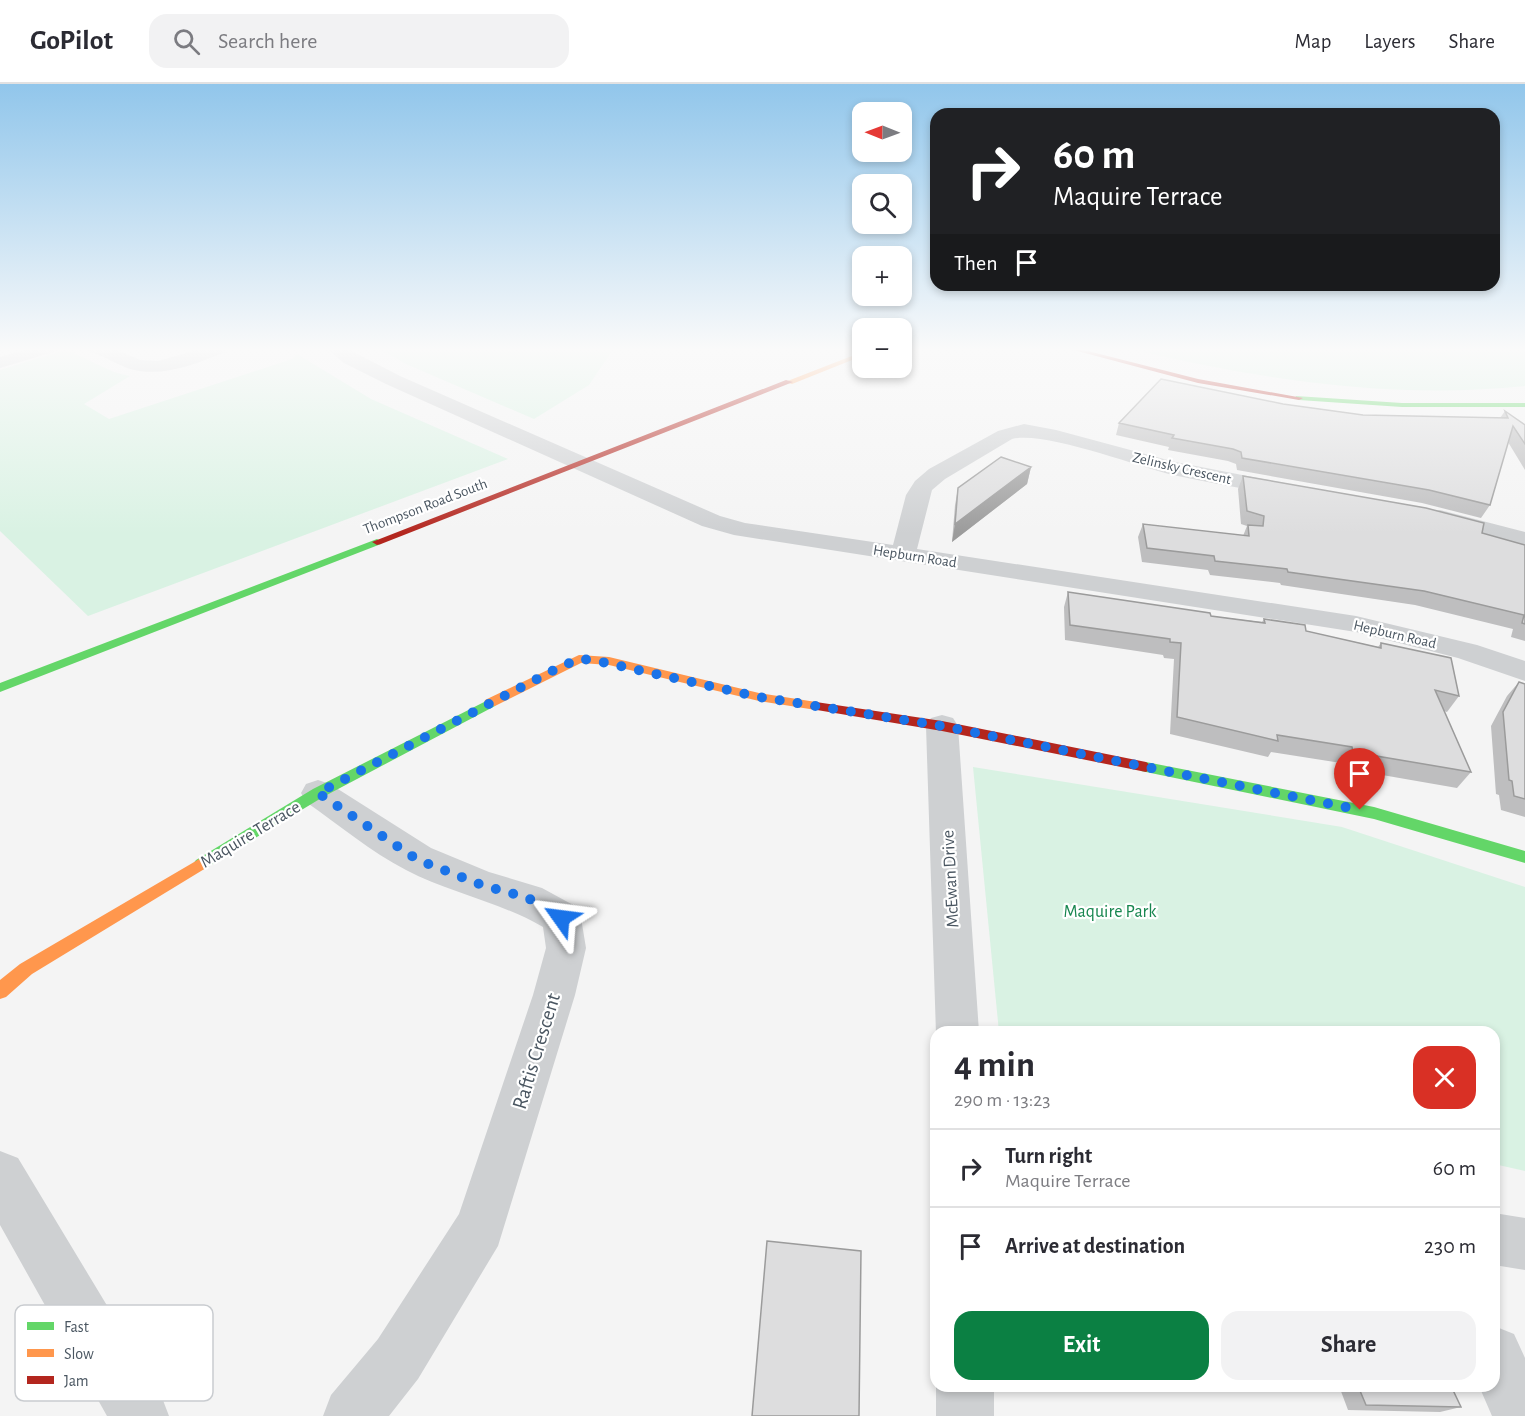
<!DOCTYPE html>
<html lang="en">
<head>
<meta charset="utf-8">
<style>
  body { margin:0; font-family:"Alegreya Sans",sans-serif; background:#f2f2f3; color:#2b2b33; height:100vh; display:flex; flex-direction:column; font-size:22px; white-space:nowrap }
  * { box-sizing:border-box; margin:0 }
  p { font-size:20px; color:#7c7c81 }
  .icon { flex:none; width:33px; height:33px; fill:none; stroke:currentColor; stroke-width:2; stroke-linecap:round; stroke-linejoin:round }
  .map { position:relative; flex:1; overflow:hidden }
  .sheet { position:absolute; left:930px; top:942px; width:570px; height:366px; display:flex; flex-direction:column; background:#fff; border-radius:18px; box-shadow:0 3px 9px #0003 }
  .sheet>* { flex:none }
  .hud { position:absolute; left:930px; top:24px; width:570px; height:183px; border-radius:18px; box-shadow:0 3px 9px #0003; background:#202124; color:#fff; overflow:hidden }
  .needle { width:39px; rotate:271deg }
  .controls { position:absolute; left:852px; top:18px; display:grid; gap:12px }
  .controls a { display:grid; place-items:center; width:60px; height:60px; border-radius:12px; background:#fff; box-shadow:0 3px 9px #0003; font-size:30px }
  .pin { position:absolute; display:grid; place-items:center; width:51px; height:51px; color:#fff; margin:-62px -26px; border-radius:50% 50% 50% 0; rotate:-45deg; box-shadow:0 0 6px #0007 }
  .pin .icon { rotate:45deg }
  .me { position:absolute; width:66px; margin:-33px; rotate:301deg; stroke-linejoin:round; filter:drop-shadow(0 0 4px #0008) }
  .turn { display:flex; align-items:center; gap:21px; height:126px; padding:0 24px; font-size:27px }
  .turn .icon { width:78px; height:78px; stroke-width:2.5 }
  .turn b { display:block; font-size:42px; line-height:51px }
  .then { display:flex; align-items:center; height:57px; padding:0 24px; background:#0003; gap:12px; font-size:22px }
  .round { display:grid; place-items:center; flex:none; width:63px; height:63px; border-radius:18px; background:#f2f2f3 }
  .head { display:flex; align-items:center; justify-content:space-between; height:102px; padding:0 24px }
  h1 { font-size:36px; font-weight:700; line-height:45px }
  .action { display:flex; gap:12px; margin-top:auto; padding:12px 24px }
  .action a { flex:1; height:69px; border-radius:18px; background:#0b8043; color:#fff; font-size:24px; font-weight:700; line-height:69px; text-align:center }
  .action a+a { background:#f2f2f3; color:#2b2b33 }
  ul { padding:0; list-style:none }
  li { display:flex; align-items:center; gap:18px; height:78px; padding:0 24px; border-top:2px solid #e1e1e2 }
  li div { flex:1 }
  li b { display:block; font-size:22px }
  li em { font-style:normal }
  header { display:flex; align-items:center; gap:36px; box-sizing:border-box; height:84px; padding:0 30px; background:#fff; border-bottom:2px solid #e1e1e2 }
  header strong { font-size:28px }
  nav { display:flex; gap:33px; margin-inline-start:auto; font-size:21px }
  .search { width:420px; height:54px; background:#f2f2f3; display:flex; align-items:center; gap:15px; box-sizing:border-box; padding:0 21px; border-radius:18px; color:#7c7c81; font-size:22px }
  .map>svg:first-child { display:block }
  .green { fill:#d9f2e3 }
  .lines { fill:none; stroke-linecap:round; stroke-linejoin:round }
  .street { fill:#ced0d2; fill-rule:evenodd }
  .fast { fill:#63d668; fill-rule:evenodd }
  .slow { fill:#ff974d; fill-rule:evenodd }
  .jam { fill:#b3261e; fill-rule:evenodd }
  .wall { fill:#bebebf }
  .shaded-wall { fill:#9b9b9b }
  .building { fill:#ddddde; stroke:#9b9b9b; stroke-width:1.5 }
  .route { stroke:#1a73e8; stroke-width:10; stroke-dasharray:0 18 }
  .labels { text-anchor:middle; stroke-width:4.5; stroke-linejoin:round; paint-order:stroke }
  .far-street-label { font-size:15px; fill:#4a5661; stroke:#fff }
  .street-label { font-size:18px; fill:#4a5661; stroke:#fff }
  .park-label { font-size:18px; fill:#17864f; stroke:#fff }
  .near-street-label { font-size:21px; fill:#4a5661; stroke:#fff }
  .key { fill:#fff; stroke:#c9ccd0; stroke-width:1.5 }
  .key-label { font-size:16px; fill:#4a5661 }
</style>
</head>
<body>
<header>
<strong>GoPilot</strong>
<div class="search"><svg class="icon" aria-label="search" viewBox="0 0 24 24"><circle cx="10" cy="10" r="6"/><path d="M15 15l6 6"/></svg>Search here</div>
<nav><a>Map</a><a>Layers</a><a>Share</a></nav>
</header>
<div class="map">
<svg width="1525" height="1332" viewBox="0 0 1525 1332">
  <rect width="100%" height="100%" fill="#f4f4f4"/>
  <path class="green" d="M378 264H614L589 301 534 335 406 280Z
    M1126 264H1525V302C1390 316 1257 295 1126 264Z
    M65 266C87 273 108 289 130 292L84 320 109 335 292 275 297 270 371 315 508 375 88 532 0 447V286Z
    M973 683 1342 743 1525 803V1087L1494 1080V948H999Z"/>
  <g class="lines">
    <path class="street" d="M31 264H57L54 268 0 284V273Z
      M88 264H113L140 276 158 277 204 264H228L225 268C195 280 163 294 130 285 116 280 104 272 91 268Z
      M326 264H346L400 292 720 432 745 439 893 461 906 411 915 397 929 385 998 347 1024 340 1056 346 1175 378 1294 401 1297 406 1294 411 1286 413C1248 405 1210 399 1173 391 1135 382 1046 347 1012 355L945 395 932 406 917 465 1356 532 1477 561 1525 577V597L1458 574 1356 548 734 451 702 442 386 300 344 279Z
      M1440 426 1525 448V463L1432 438 1428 433 1432 428Z
      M942 631 953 634 958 642 979 948H936V950L926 642 931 634Z
      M318 696 330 700 431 764 489 788 542 804 575 822 581 834 586 864 575 911 498 1162 418 1295 389 1332H323L331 1311 378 1255 459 1130 533 911 546 864 543 843C500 818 450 809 406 786 371 768 338 740 306 718L301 709 306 700Z
      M0 1067 18 1074 161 1311 169 1332H107L0 1141Z
      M1494 1129 1525 1134V1186L1494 1181Z
      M1494 1242 1514 1250 1525 1274V1332H1492L1479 1302H1494Z
      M936 1302H994V1332H936Z"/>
    <path class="fast" d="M1296 312 1402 319H1525V323H1402L1299 316 1295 314Z
      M377 455 382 458 381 460 0 608V599Z
      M490 615 496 619 495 622 323 713 206 784 201 786 196 784 193 780 196 776 313 705Z
      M1146 678 1374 723 1525 767V779L1374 735 1141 687 1139 683Z"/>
    <path class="slow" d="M862 268V272L792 300 785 298Z
      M579 571 609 573 759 609 816 618 822 622 816 626 759 617 609 581 581 579 495 622H485L484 619 485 616Z
      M201 774 206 776 209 780 206 784 32 890 6 913 0 915V896L20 880Z"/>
    <path class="jam" d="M1066 264H1076L1198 295 1303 314 1299 316 1198 299Z
      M786 296 793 298 381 460 377 461 372 458Z
      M816 618 942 637 1146 678 1153 683 1146 688 942 647 811 625 810 622Z"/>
  </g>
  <path class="wall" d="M1283 320 1363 331 1500 334 1505 327 1525 341V386L1508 358 1490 421 1481 434 1422 419 1237 386 1236 380 1228 377 1168 366 1169 363 1116 351 1119 339Z
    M1031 383 1027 400 952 458 955 421 958 404Z
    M1243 392 1482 449 1525 461V557L1511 553 1513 545 1415 521 1281 501 1280 499 1210 491 1208 486 1142 478 1138 453 1143 440 1243 452 1247 442 1241 440 1238 405Z
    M1068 508 1211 532 1262 538 1264 535 1306 547 1378 563 1381 559 1459 612 1447 628 1444 627 1471 688 1457 704 1342 684 1341 679 1271 668 1268 673 1170 650 1174 575 1164 574 1163 571 1065 556 1064 523Z
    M1519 598 1525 600V733L1501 726 1499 711 1496 710 1491 642 1507 612Z
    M1339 1302H1451L1461 1323 1440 1328 1348 1326Z"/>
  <path class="shaded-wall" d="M1031 383 1027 400 952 458 955 440Z"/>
  <path class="building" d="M1161 295 1283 320 1363 331 1508 334 1505 327 1525 341V360L1513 342 1490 421 1429 406 1242 374 1241 368 1233 365 1172 354 1174 351 1119 339Z
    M1001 373 1031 383 955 440 958 404Z
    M1243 392 1426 424 1484 439 1482 449 1525 461V540L1522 539 1524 531 1424 507 1288 488 1287 485 1215 477 1214 472 1147 464 1143 440 1249 452 1248 441 1263 442 1264 432 1247 427Z
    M1068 508 1210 529 1211 532 1265 539 1264 535 1305 541 1306 547 1381 564V559L1451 574 1459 612 1435 606 1471 688 1353 668 1352 663 1277 651 1278 657 1177 633 1181 559 1170 558V555L1070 541Z
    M1519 598 1525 600V715L1514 712 1512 697 1509 696 1503 628Z
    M767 1157 861 1167 859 1332H752Z
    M1358 1302H1451L1461 1323 1366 1321Z"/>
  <linearGradient id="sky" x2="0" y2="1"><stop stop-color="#91c6eb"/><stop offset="0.59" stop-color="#fafafa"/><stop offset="1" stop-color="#fafafa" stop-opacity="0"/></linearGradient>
  <rect width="1525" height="450" fill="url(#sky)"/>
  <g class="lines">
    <path class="route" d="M561 834 528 814 482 801 418 776 318 709 560 583 579 575 593 576 759 613 942 642 1360 726"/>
  </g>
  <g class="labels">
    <g class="far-street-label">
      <text transform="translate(1182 384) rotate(13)" y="5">Zelinsky Crescent</text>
      <text transform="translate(425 422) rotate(-21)" y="5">Thompson Road South</text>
      <text transform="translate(915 472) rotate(9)" y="5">Hepburn Road</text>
      <text transform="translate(1395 550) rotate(13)" y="5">Hepburn Road</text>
    </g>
    <g class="street-label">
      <text transform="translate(250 750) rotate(-31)" y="6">Maquire Terrace</text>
      <text transform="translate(950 795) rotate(-93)" y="6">McEwan Drive</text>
    </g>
    <g class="park-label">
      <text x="1110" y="833">Maquire Park</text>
    </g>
    <g class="near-street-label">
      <text transform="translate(536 967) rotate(-73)" y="7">Raftis Crescent</text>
    </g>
  </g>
  <rect x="15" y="1221" width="198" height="96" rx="9" class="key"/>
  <rect x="27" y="1238" width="27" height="8" fill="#63d668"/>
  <rect x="27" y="1265" width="27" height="8" fill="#ff974d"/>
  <rect x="27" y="1292" width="27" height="8" fill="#b3261e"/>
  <g class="key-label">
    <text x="64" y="1248">Fast</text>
    <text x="64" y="1275">Slow</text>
    <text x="64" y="1302">Jam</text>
  </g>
</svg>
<div class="controls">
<a><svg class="needle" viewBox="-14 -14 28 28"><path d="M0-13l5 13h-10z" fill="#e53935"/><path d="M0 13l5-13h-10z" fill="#7c7c81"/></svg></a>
<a><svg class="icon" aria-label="search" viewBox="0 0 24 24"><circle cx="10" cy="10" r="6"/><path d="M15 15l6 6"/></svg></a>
<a>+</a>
<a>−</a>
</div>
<div class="pin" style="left:1360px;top:726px;background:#d93025"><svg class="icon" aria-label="arrive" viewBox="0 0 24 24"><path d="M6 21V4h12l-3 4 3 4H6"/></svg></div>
<svg class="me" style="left:561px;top:834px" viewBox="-20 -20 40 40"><path d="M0-17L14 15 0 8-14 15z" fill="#1a73e8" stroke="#fff" stroke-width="4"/></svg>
<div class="hud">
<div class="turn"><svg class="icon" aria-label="right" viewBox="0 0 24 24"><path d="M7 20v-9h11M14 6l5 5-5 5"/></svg><div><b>60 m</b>Maquire Terrace</div></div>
<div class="then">Then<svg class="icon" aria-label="arrive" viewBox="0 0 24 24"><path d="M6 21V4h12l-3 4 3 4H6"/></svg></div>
</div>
<section class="sheet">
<div class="head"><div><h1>4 min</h1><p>290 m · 13:23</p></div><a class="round" style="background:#d93025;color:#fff"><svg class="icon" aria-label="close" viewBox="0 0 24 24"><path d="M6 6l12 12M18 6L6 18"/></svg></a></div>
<ul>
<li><svg class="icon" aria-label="right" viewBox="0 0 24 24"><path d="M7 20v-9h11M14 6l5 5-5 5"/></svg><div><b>Turn right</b><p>Maquire Terrace</p></div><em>60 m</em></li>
<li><svg class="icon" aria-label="arrive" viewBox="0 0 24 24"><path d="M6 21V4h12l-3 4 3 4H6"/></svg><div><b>Arrive at destination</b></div><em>230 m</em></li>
</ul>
<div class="action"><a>Exit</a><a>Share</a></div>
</section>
</div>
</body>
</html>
